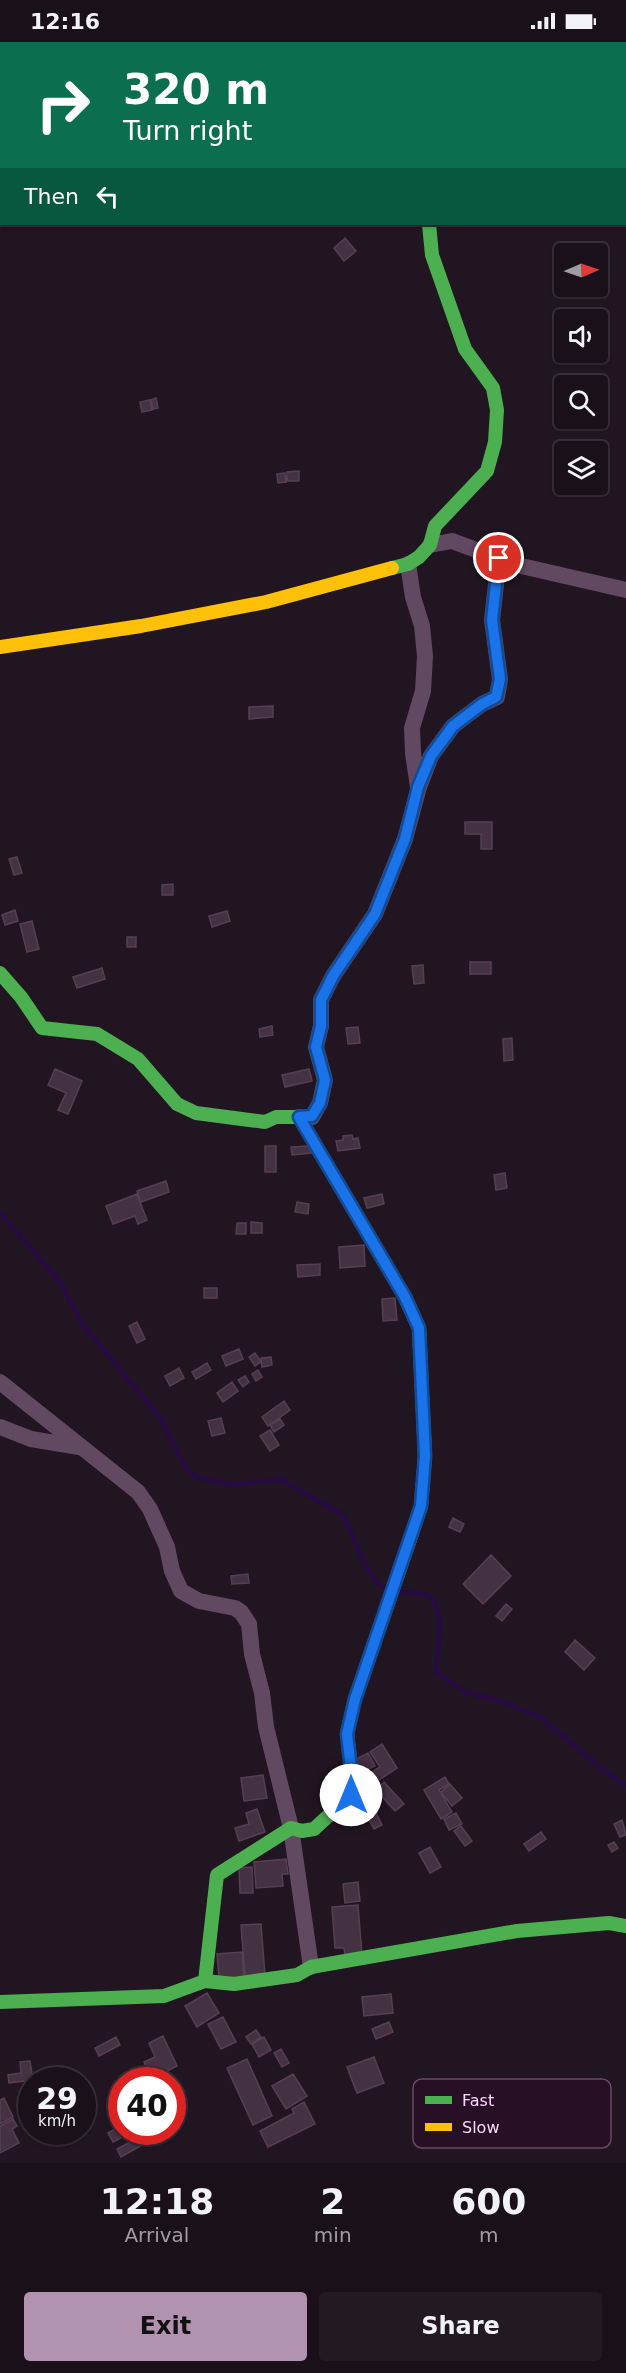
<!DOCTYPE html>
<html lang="en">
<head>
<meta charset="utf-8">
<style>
  body { margin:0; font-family:"DejaVu Sans",sans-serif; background:#221922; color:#f1f3f6; height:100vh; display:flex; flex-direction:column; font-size:22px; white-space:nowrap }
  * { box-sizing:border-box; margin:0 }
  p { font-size:20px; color:#9f9da2 }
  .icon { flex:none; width:33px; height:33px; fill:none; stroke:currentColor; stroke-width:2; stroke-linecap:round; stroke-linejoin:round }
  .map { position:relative; height:2121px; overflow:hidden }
  .panel { display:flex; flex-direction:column; background:#191019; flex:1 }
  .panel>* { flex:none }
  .guide { position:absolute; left:0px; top:0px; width:627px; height:183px; box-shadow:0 2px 4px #0004,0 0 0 2px #373038; background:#0b6e4f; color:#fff; overflow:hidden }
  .needle { width:39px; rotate:88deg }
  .buttons { position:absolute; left:554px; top:201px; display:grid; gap:12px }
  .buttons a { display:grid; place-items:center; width:54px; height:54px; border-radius:6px; background:#191019; box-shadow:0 2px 4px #0004,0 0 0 2px #373038; font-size:30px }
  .speed { position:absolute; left:18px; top:2025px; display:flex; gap:12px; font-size:30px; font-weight:700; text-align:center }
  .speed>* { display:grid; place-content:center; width:78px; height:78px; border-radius:50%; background:#191019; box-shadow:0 2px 4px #0004,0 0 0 2px #373038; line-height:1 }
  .speed small { font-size:15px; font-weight:400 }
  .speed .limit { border:9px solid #d22; background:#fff; color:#111 }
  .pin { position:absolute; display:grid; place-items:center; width:51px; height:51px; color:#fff; margin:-26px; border:3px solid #fff; border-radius:50%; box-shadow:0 2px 6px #0007 }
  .me { position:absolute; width:66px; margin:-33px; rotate:0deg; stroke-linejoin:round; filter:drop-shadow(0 0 4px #0008) }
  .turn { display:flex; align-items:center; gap:21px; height:126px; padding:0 24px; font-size:27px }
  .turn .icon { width:78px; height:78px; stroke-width:2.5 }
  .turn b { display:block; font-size:42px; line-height:51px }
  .then { display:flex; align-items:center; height:57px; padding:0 24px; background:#0003; gap:12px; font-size:22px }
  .eta { display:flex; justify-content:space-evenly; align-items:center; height:102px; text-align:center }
  .eta b { font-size:36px; font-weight:800; line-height:42px }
  .action { display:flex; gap:12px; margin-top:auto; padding:12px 24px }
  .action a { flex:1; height:69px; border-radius:6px; background:#b192b1; color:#111; font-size:24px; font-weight:800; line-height:69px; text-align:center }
  .action a+a { background:#221922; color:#f1f3f6 }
  .status { display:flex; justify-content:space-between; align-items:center; height:42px; padding:0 30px; background:#191019; direction:ltr }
  .status svg { height:16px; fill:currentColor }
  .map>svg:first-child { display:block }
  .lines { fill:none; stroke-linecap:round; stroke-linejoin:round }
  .stream { stroke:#270a43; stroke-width:4.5 }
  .building { fill:#443243; stroke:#563f54; stroke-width:1.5 }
  .street { stroke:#614962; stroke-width:16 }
  .fast { stroke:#4caf50; stroke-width:14 }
  .slow { stroke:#ffc107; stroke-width:14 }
  .route-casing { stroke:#114b97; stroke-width:15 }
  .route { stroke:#1a73e8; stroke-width:10 }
  .key { fill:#270f26; stroke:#684a67; stroke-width:1.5 }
  .key-label { font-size:16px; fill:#fed5ff }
</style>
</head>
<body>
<div class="status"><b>12:16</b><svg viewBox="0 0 49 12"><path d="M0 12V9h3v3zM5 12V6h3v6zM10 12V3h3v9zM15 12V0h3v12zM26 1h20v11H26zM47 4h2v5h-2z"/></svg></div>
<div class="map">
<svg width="626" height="2121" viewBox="0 0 626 2121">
  <rect width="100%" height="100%" fill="#211521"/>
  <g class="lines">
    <path class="stream" d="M0 1171 61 1241 82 1282 159 1374 187 1428 197 1435 233 1443 280 1437 343 1473 366 1524 379 1543 387 1547
      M397 1550C406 1551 418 1550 426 1553 447 1562 437 1611 436 1630L465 1650 500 1659 540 1675 612 1735 626 1743"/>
  </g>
  <path class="building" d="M345 196 356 209 344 219 334 206Z
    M156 356 158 366 153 367 151 358Z
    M150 358 152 368 142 370 140 360Z
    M299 429V439H287V430Z
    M285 431 286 440 278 441 277 432Z
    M273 664V675L249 677V665Z
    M465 780H492V807H481V792H465Z
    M17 815 22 831 14 833 9 817Z
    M173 842V853H162V843Z
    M15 868 18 879 5 883 2 873Z
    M227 869 230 879 212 885 209 874Z
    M32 879 39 907 27 910 20 882Z
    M127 895H136V905H127Z
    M470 920H491V932H470Z
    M423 923 424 941 414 942 412 924Z
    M102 926 105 937 77 946 73 935Z
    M272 984 273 993 260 995 259 987Z
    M358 985 360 1001 348 1002 346 986Z
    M512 996 513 1018 504 1019 503 997Z
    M55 1027 82 1039 68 1072 58 1068 66 1051 48 1043Z
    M309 1027 312 1039 285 1045 282 1033Z
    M352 1093 353 1097 358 1096 360 1106 338 1109 336 1099 343 1098V1094Z
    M265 1104H276V1130H265Z
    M310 1104 311 1111 292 1113 291 1105Z
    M505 1131 507 1146 496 1148 494 1133Z
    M166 1139 169 1150 141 1160 137 1149Z
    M137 1152 147 1178 138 1182 135 1174 113 1182 106 1164Z
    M382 1152 384 1162 367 1166 364 1156Z
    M297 1160 309 1162 308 1172 295 1170Z
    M251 1180 262 1181V1191H251Z
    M237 1181H246V1192H236Z
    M364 1203 365 1224 340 1226 339 1205Z
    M320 1222V1233L298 1235 297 1223Z
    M204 1246H217V1256H204Z
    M395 1256 397 1278 383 1279 382 1257Z
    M137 1280 145 1297 137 1301 129 1284Z
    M239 1307 243 1317 226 1324 222 1314Z
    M255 1311 261 1320 255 1324 249 1315Z
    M271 1315 272 1323 262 1325 261 1316Z
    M207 1321 211 1328 196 1337 192 1330Z
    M179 1326 184 1336 170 1344 165 1334Z
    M258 1328 262 1335 256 1339 252 1332Z
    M245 1334 249 1340 243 1345 238 1338Z
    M232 1340 238 1349 223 1360 217 1351Z
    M284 1359 290 1368 268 1384 262 1375Z
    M221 1376 225 1391 212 1394 208 1379Z
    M280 1377 284 1383 274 1390 270 1383Z
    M270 1388 279 1403 270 1409 260 1394Z
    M453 1476 464 1482 460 1490 449 1485Z
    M491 1513 511 1534 483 1562 463 1542Z
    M248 1532 249 1541 232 1542 231 1534Z
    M506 1562 512 1567 502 1579 496 1574Z
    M575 1598 595 1616 584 1628 565 1610Z
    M382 1702 397 1726 367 1746 361 1737 380 1725 370 1710Z
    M368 1711 375 1724 362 1730 356 1717Z
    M263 1733 267 1756 244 1759 241 1736Z
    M445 1735 449 1742 439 1748 452 1770 441 1777 424 1748Z
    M384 1740 404 1762 395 1769 376 1748Z
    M450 1742 462 1756 452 1764 441 1750Z
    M257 1767 265 1790 239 1799 235 1786 249 1782 246 1771Z
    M375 1769 382 1783 374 1787 367 1774Z
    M456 1771 462 1782 449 1788 444 1777Z
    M622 1778 626 1793 620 1795 614 1782Z
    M461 1784 472 1799 465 1804 454 1789Z
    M541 1790 546 1797 529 1809 524 1802Z
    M614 1800 618 1806 612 1810 608 1803Z
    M430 1805 441 1825 430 1831 419 1811Z
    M286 1817 288 1832H282L283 1844 256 1846 254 1820Z
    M252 1825 253 1851H240L239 1826Z
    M358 1840 360 1859 345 1861 343 1842Z
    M358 1863 362 1913 345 1914 344 1906H335L332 1865Z
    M261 1882 265 1933 245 1935 241 1883Z
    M242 1910 244 1935 219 1936 217 1912Z
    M207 1951 219 1971 197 1985 185 1964Z
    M391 1952 393 1971 364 1974 362 1955Z
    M223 1975 236 2000 221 2007 208 1982Z
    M389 1980 393 1990 376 1997 372 1987Z
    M256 1988 261 1995 251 2002 246 1995Z
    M163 1994 177 2024 152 2037 144 2020 155 2015 149 2001Z
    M116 1995 120 2003 99 2014 95 2006Z
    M264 1995 271 2008 259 2015 252 2002Z
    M281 2007 289 2021 282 2025 274 2011Z
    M374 2015 384 2041 357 2051 347 2025Z
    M247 2017 272 2074 253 2083 227 2026Z
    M30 2019 33 2038 9 2041 8 2033 21 2031 20 2020Z
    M62 2024 68 2038H42L40 2034Z
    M293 2032 307 2054 286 2067 272 2044Z
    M4 2056 13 2075 0 2082V2058Z
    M304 2060 315 2082 268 2105 260 2089 294 2071 292 2067Z
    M32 2066V2087L25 2068Z
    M13 2077 17 2084 12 2087 19 2101 0 2111V2084Z
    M122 2083V2090H140L146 2101 121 2115 117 2107 132 2099 128 2092 113 2100 108 2091Z"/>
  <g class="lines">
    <path class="street" d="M382 2 383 0
      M430 503 452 499 517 523 626 548
      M408 522 413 555 422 584 425 614 423 649 412 686 413 711 418 745
      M299 1075H312L320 1061 325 1038 316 1005 321 984V958L333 934 375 872 405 797 419 745 431 714 453 684 482 662 497 655 500 637 492 578 499 516
      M0 1340 138 1450 150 1467 167 1505 172 1529 181 1549 199 1559 235 1566 241 1570 249 1582 252 1612 262 1651 266 1685 291 1786 311 1925
      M0 1385 31 1397 79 1405"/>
    <path class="fast" d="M392 526 408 522 419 515 430 503 435 484 487 429 495 400 497 368 493 346 465 307 432 213 429 182
      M0 931 21 955 42 986 97 992 138 1017 177 1062 196 1071 265 1080 276 1075H299L336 1138
      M205 1939 217 1833 291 1786 302 1789 314 1787 351 1753 353 1744 347 1691 355 1657 407 1506
      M0 1960 164 1954 205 1939 234 1942 297 1933 311 1925 517 1889 609 1881 626 1884"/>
    <path class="slow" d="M0 605 141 584 266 560 392 526
      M336 1138 405 1255 419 1286 425 1414 421 1464 407 1506"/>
  </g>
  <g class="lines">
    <g class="route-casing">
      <path id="route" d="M351 1753 353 1744 347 1692 355 1657 421 1464 425 1414 419 1286 405 1255 299 1075 312 1074 320 1061 325 1038 316 1005 321 984V958L333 934 375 872 405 797 418 745 431 714 453 684 482 662 496 655 500 637 492 578 499 516"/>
    </g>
    <use href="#route" class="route"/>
  </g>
  <rect x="413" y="2037" width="198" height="69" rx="9" class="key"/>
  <rect x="425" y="2054" width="27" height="8" fill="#4caf50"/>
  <rect x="425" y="2081" width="27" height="8" fill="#ffc107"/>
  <g class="key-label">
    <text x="462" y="2064">Fast</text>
    <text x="462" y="2091">Slow</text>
  </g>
</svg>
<div class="buttons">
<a><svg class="needle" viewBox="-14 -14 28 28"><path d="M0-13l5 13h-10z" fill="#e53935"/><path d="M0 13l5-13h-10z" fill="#9f9da2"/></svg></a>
<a><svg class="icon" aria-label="sound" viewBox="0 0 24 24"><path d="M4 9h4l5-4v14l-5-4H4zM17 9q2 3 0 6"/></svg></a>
<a><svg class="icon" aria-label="search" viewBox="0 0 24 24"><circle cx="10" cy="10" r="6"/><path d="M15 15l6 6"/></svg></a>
<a><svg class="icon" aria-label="layers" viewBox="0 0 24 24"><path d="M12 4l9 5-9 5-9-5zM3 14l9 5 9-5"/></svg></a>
</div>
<div class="speed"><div>29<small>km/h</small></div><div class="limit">40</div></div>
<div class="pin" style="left:499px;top:516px;background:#d93025"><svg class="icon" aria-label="arrive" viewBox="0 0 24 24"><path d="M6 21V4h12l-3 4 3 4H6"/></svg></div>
<svg class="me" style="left:351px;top:1753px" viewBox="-20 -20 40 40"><circle r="19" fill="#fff"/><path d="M0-13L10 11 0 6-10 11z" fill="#1a73e8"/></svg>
<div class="guide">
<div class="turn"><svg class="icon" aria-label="right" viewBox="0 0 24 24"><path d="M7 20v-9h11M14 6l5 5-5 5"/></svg><div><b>320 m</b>Turn right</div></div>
<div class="then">Then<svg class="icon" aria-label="left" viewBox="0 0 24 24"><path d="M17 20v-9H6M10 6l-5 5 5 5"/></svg></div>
</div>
</div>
<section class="panel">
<div class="eta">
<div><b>12:18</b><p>Arrival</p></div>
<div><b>2</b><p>min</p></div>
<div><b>600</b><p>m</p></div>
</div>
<div class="action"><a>Exit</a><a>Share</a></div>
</section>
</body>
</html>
